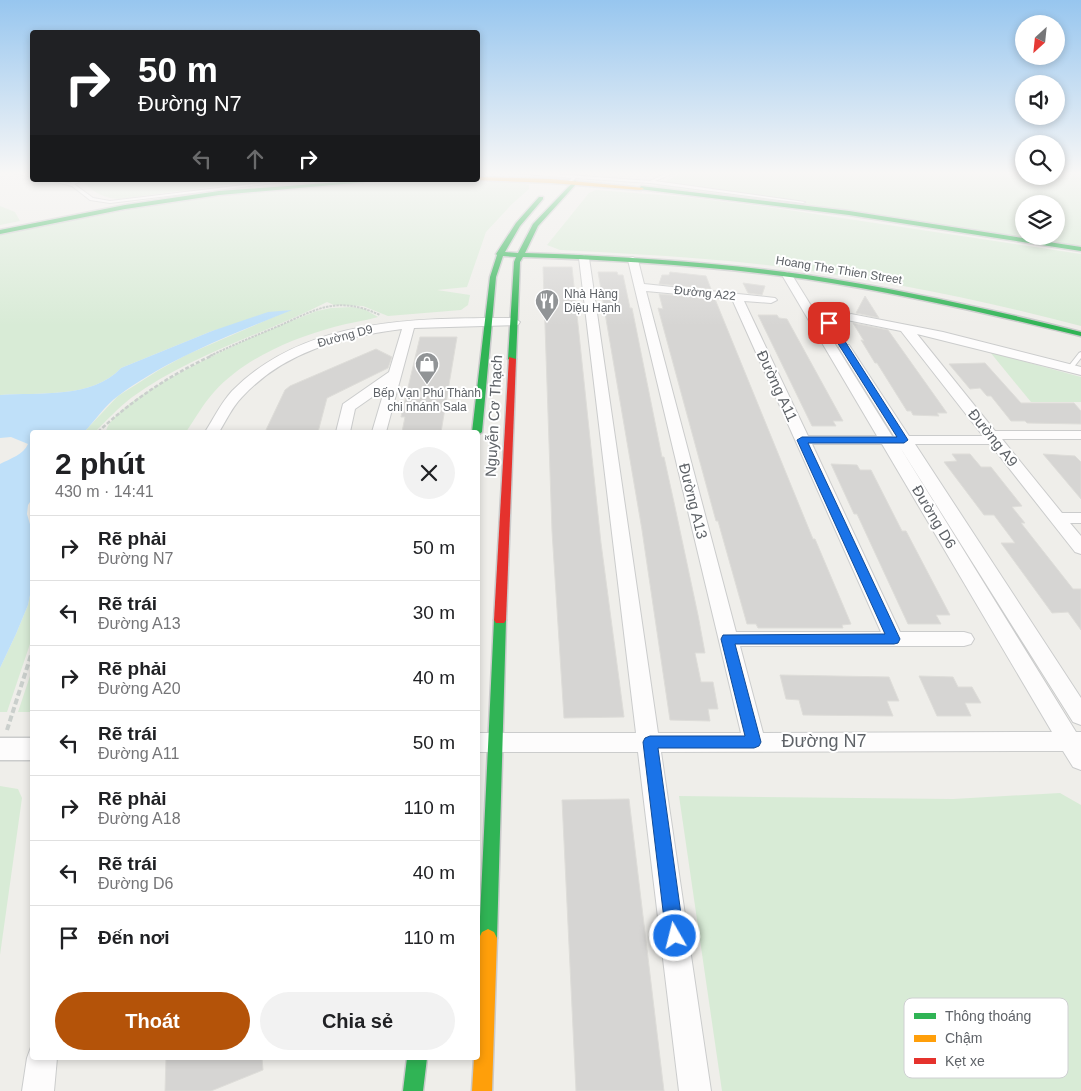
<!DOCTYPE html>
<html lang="vi">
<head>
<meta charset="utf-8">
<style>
  body { margin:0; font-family:Helvetica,sans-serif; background:#f2f2f2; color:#202124; height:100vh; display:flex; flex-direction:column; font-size:19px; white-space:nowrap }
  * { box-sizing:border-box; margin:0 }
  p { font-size:16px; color:#757577 }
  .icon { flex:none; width:28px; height:28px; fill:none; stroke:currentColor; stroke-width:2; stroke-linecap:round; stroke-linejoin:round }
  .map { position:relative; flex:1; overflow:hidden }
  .details { position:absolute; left:30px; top:430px; width:450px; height:630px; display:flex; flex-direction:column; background:#fff; border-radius:5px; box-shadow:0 2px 8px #0003 }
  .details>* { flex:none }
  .hud { position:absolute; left:30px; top:30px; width:450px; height:152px; border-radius:5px; box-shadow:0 2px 8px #0003; background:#202124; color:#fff; overflow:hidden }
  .needle { width:32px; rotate:207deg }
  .tools { position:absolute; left:1015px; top:15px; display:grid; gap:10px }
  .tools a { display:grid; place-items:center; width:50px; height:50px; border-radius:50%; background:#fff; box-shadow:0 2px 8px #0003; font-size:25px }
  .pin { position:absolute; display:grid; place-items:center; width:42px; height:42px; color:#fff; margin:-21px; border-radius:10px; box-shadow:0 2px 8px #0006 }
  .me { position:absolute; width:55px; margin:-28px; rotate:352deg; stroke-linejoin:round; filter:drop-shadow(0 0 4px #0008) }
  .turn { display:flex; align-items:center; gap:18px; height:105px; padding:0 25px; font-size:22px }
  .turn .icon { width:65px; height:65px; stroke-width:2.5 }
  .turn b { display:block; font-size:35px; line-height:42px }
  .lanes { display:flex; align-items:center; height:48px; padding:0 25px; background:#0003; justify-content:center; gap:25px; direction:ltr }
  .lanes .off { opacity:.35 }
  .round { display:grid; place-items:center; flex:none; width:52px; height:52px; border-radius:26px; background:#f2f2f2 }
  .head { display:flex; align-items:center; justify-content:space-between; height:85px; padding:0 25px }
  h1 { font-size:30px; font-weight:700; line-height:38px }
  .primary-button { display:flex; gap:10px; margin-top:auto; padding:10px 25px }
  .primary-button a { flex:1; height:58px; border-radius:30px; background:#b45309; color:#fff; font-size:20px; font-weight:700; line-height:58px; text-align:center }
  .primary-button a+a { background:#f2f2f2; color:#202124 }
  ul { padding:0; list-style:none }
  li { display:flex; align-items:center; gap:15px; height:65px; padding:0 25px; border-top:1px solid #e0e0e0 }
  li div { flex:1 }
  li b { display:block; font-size:19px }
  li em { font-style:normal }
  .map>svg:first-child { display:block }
  .green { fill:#d8ebd6; fill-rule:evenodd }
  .water { fill:#bfe0f9 }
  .building { fill:#d6d5d3; stroke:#deddd9 }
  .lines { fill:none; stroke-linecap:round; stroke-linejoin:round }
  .lane-casing { stroke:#cbcccc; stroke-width:2 }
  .street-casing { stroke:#cbcccc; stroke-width:2 }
  .fast-casing { stroke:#cacacb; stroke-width:3 }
  .slow-casing { stroke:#cacacb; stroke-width:3 }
  .jam-casing { stroke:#cacacb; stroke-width:3 }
  .path-far2 { stroke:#cacfcc; stroke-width:2; stroke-dasharray:2.5 1; stroke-linecap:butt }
  .path-far1 { stroke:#cacfcc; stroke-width:2.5; stroke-dasharray:4 2; stroke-linecap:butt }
  .path { stroke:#cacfcc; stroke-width:4; stroke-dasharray:6 3; stroke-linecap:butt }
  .lane { fill:#fdfcfc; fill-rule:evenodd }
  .street { fill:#fdfcfc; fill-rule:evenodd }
  .fast { fill:#30b455; fill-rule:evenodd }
  .slow { fill:#ff9f0a; fill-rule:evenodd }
  .jam { fill:#e5322d; fill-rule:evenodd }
  .street-bridge-casing { stroke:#cbcccc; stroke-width:25; stroke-linecap:butt }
  .street-bridge { stroke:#fdfcfc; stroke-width:22 }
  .route { fill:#1a73e8; stroke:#114b97 }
  .labels { text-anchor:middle; stroke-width:4; stroke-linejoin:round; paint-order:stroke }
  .far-street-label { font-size:12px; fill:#5f6368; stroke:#fff }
  .far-poi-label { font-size:12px; fill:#5f6368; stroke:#fff; text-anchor:start }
  .street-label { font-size:15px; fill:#5f6368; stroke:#fff }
  .near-street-label { font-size:18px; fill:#5f6368; stroke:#fff }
  .key { fill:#fff; stroke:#cfd0d2; stroke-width:1 }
  .key-label { font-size:14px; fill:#5f6368 }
</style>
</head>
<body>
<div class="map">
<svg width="1081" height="1091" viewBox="0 0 1081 1091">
  <rect width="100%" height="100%" fill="#efeeea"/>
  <path class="green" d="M682 173H1024V176H1056V173H1081V246L654 187ZM1024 204H1056V236H1024Z
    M91 180H263L119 199C103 198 95 193 83 182Z
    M404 182H515L529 185V189L512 204 486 232 467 287 437 290 470 295 468 305 461 310 388 316 363 306 334 305 327 302C262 335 190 355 131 398 118 408 106 421 95 432H84L118 396 159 370 186 355 290 310 212 331 121 368C92 399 39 392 0 395V235C61 223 122 210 184 201 257 190 331 186 404 182Z
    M596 190 687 197 775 208 1081 254V326C986 301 888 281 791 268 714 258 637 254 560 250L547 245 589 193Z
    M0 206 15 212 20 221 0 225Z
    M352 307 364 309 378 317C364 321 348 323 334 327 291 339 245 358 214 392 203 404 195 419 186 432H106C113 394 279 325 317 311L331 308Z
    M990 352 1081 377V402H1031Z
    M32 585V638L7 712H0V668L16 634 28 605Z
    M32 670V712H18Z
    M0 786 18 789 22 798 0 955Z
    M1060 793 1081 805V1091H722L679 796 953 799Z"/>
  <path class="water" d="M292 310C235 333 167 359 118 396 105 405 95 421 84 432H32V499L28 505 27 514 32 531V585L28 605 16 634 0 668V464C10 459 24 454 28 444L11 437 0 438V395C39 392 92 399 121 368L212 331 268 312Z"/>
  <path class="building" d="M543 267H572L601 543 624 717 564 718 552 531Z
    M598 272H617L618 275H623L630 308H632L662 457H664L675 507 698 615 705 653H695L701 682H713L718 709H708L710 721 670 720 642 530Z
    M670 272 706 276 711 289 659 284 662 275H669Z
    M743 283 765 286 762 295 748 293Z
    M659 294 715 299 813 539H815L851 624 842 625 843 628H758L756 624H747L718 521H716L658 308 663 309Z
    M865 296 879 318 856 313Z
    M758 315H777L779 318 787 319 843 421H833L836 426H812Z
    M853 323 888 330 947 413H937L939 416 913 415 911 411H907L877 363H875L861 340 864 341Z
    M420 337H457L441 432H402L405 417H401Z
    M376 349 392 357 388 368 327 398 318 432H265L285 390 290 386Z
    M985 363 1021 403H1074L1081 411V424L1027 423 1025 421H1011L991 396H987L980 388 970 389 949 364Z
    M952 454H970L981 467H991L1022 506 1012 507 1025 523H1021L1073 589H1081V630L1068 612 1052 613 1001 543H1015L994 515H984L944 462 957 461Z
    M1043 454 1075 456 1081 462V499Z
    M831 464 857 465 860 470H871L902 531H906L950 615H936L941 624H908L857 514H854Z
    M780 675 889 677 899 701H887L893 716 803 715 799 700 786 699Z
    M919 676 953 677 958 687H972L981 703H965L971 716H937Z
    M629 799 664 1091H576L562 800Z
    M166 1058H262L263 1070 211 1091H165Z"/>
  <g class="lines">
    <g class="lane-casing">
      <path id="lane" d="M25 173 32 175V177L15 173Z
        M515 173H541L650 181 667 173H674L655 181 805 202 803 203 650 183 576 178 570 183 568 182 572 178Z
        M49 180 69 183 78 180H84L74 184 93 198 110 201 286 180H299L110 203 90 200 72 186Z
        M1081 352V358L1073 368H1069L1068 367 1079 353Z"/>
    </g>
    <g class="street-casing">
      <path id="street" d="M584 255 589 258 658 733H741L628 260 629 258 633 257 638 260 644 284 775 298 777 300 771 303 744 301 808 436H877L782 275 783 273 787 272 792 275 892 436H894L839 348 841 345H849L909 436H983L901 331 847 320 845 318 847 316 851 314 943 332 1081 367V375L917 334 995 431H1081V439H1002L1062 513H1081V523H1070L1081 536V554L1075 552 990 444H915L1081 698V725L1073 722 898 444 1076 732H1081V770L1073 767 1063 751 661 752 711 1091H679L638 752H478V733H636L579 258ZM646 291 732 299 881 632H736ZM812 444H882L1052 732 763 733 740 646H964L971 644 974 639 971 634 964 632H900Z
        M514 318 520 322 518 325 414 328 386 432H372L385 388 355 409 350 432H336L343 404 389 372 402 329C341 337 285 351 242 397 232 407 226 421 219 432H205C214 418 221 403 232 391 305 317 417 318 514 318Z
        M31 1047 32 1058H57L54 1091H22L27 1058Z"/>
    </g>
    <g class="fast-casing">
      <path id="fast" d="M366 180H389L219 195 125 209 0 234V230L125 205 219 191Z
        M575 180 577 183 538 226 525 253C619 256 714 262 807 275 899 289 990 309 1081 332V336C990 314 899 293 806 279 712 266 618 260 523 257L520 262 516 359 512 361 508 359 514 262 516 257 503 256 496 277 482 432 478 435V432H472L490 277 497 255 496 254 516 223 539 197H543V199L520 226 505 252 518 253 533 224Z
        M641 186 849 211 1081 247V251L849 215 639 189Z
        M500 615 504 617 506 620 497 938 494 944 488 947 482 944 479 938 494 620 496 617Z
        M407 1058H427L423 1091H403Z"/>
    </g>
    <g class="slow-casing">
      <path id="slow" d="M478 177 551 179 644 188 641 190 551 183 476 180Z
        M488 929 494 932 497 938 492 1091H472L474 1058H478L479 938 482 932Z"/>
    </g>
    <g class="jam-casing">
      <path id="jam" d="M509 357 516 359 506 620 504 623H496L494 620Z"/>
    </g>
    <path class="path-far2" d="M210 356C231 346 252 337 274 328 314 311 335 294 380 315"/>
    <path class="path-far1" d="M98 432C132 400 170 375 213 355"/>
    <path class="path" d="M7 730 32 652"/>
    <use href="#lane" class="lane"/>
    <use href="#street" class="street"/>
    <use href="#fast" class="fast"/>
    <use href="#slow" class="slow"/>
    <use href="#jam" class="jam"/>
    <g class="street-bridge-casing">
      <path id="street-bridge" d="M0 749H31"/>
    </g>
    <use href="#street-bridge" class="street-bridge"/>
  </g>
  <linearGradient id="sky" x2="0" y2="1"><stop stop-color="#97c6ef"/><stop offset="0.53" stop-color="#f8f7f6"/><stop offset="1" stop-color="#f8f7f6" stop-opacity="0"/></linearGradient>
  <rect width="1081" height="326" fill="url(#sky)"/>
  <path class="route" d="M826 321H832L908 440 904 443H808L900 639 898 643 894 644H735L761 742 759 746 754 748H658L684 936 681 942 675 945 669 942 666 936 643 742 645 738 650 736H745L721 639 723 635 885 634 797 440 802 437H897L825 323Z"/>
  <defs>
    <g id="restaurant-pin" transform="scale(1.25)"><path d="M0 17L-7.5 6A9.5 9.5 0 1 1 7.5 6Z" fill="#919496" stroke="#fff"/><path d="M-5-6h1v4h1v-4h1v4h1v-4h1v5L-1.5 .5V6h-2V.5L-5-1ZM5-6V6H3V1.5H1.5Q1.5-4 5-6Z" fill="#fff"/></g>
    <g id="shop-pin" transform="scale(1.25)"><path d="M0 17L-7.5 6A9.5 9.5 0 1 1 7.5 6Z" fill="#919496" stroke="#fff"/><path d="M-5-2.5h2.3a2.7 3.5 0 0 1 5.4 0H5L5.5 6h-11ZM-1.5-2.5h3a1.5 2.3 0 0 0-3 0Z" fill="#fff"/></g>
  </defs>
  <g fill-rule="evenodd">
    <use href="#restaurant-pin" x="547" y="301"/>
    <use href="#shop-pin" x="427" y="364"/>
  </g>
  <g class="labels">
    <g class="far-street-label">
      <text transform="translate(839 270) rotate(9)" y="4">Hoang The Thien Street</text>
      <text transform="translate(705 293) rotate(6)" y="4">Đường A22</text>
      <text transform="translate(345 336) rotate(-15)" y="4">Đường D9</text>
    </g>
    <g class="far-poi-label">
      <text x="564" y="298">Nhà Hàng<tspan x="564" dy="14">Diệu Hạnh</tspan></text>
      <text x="427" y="397" text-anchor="middle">Bếp Vạn Phú Thành<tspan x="427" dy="14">chi nhánh Sala</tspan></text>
    </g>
    <g class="street-label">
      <text transform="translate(777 386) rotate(65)" y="5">Đường A11</text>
      <text transform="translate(494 416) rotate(-87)" y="5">Nguyễn Cơ Thạch</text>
      <text transform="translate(993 438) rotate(51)" y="5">Đường A9</text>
      <text transform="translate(693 501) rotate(76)" y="5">Đường A13</text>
      <text transform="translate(934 517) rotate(59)" y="5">Đường D6</text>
    </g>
    <g class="near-street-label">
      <text x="824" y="747">Đường N7</text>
    </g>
  </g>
  <rect x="904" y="998" width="164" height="80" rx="8" class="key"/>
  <rect x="914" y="1013" width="22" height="6" fill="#30b455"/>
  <rect x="914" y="1035" width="22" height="7" fill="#ff9f0a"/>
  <rect x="914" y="1058" width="22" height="6" fill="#e5322d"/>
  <g class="key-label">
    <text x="945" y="1021">Thông thoáng</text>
    <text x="945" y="1043">Chậm</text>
    <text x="945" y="1066">Kẹt xe</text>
  </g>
</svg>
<div class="tools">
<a><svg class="needle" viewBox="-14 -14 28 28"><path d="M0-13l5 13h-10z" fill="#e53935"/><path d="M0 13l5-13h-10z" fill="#757577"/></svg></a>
<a><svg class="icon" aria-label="sound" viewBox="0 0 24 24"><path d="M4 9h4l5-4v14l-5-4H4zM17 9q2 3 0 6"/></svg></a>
<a><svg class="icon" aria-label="search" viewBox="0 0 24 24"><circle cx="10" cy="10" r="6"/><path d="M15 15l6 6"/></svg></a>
<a><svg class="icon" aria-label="layers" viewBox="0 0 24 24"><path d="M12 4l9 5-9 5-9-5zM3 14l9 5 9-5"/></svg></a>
</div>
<div class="pin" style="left:829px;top:323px;background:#d93025"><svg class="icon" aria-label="arrive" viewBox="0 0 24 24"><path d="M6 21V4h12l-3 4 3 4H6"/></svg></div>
<svg class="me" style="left:675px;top:936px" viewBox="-20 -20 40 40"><circle r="17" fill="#1a73e8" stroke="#fff" stroke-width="3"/><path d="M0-11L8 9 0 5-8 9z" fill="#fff"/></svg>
<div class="hud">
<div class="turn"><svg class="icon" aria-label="right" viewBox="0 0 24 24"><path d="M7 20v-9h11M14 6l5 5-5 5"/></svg><div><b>50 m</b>Đường N7</div></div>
<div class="lanes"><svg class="icon off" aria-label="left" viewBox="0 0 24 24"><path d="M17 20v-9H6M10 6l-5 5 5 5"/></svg><svg class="icon off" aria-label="ahead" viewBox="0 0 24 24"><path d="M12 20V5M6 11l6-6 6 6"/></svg><svg class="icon" aria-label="right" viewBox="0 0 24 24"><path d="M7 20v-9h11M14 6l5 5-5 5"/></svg></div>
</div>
<section class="details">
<div class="head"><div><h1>2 phút</h1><p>430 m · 14:41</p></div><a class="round"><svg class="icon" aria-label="close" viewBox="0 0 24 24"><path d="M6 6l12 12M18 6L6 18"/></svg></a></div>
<ul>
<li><svg class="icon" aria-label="right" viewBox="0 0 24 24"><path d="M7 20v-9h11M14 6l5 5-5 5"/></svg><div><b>Rẽ phải</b><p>Đường N7</p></div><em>50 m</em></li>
<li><svg class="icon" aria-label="left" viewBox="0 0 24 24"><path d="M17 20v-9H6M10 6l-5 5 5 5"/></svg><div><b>Rẽ trái</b><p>Đường A13</p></div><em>30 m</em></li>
<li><svg class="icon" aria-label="right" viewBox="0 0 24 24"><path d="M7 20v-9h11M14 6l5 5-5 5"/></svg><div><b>Rẽ phải</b><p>Đường A20</p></div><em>40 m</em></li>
<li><svg class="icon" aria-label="left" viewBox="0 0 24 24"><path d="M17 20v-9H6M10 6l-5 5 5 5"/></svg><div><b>Rẽ trái</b><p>Đường A11</p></div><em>50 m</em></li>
<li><svg class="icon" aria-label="right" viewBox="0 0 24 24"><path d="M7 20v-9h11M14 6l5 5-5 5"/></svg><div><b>Rẽ phải</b><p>Đường A18</p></div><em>110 m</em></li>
<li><svg class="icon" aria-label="left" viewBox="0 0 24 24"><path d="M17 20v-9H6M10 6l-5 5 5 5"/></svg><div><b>Rẽ trái</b><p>Đường D6</p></div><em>40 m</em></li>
<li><svg class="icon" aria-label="arrive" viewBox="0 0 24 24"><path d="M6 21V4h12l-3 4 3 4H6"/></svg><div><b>Đến nơi</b></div><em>110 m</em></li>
</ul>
<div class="primary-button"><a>Thoát</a><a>Chia sẻ</a></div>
</section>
</div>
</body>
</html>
